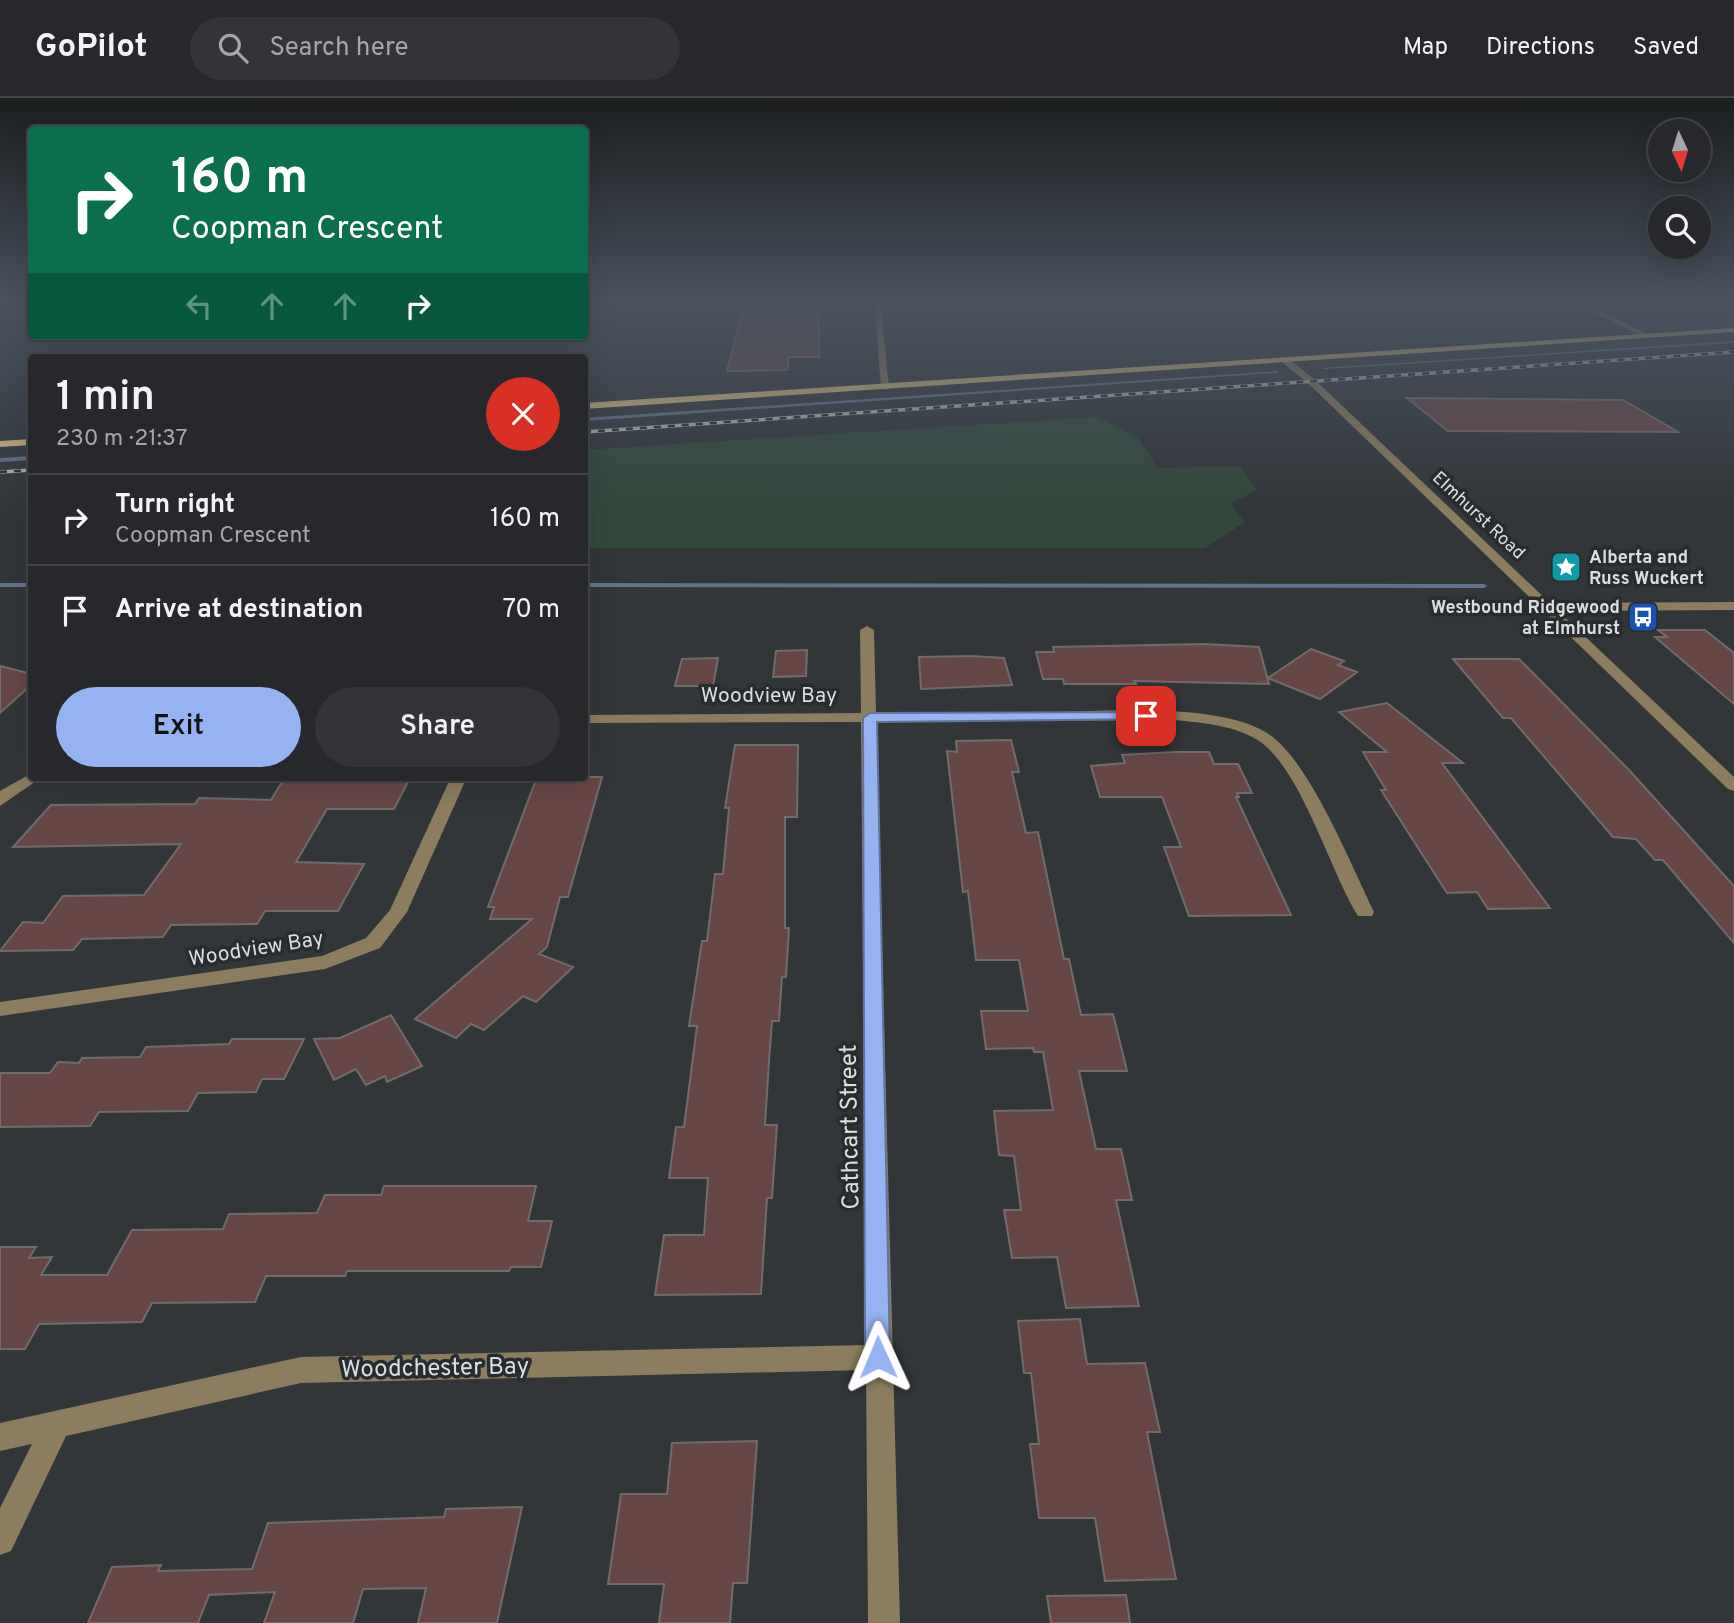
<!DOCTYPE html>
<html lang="en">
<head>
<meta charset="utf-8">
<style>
  body { margin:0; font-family:Overpass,sans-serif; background:#323437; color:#f1f3f6; height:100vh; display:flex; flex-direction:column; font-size:26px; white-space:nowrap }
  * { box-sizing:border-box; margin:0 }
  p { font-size:23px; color:#a4a6a9 }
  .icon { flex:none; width:38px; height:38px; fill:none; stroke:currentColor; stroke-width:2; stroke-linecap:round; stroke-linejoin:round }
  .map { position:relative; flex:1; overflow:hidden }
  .panel { position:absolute; left:28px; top:256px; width:560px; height:427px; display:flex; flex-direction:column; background:#26282b; border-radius:7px; box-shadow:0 7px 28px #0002,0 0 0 2px #424447 }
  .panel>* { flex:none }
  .guide { position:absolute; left:28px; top:28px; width:560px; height:214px; border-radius:7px; box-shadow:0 7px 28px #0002,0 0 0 2px #424447; background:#0b6e4f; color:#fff; overflow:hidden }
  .needle { width:46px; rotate:176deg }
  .buttons { position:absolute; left:1648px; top:21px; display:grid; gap:14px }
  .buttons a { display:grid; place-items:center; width:63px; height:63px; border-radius:50%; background:#26282b; box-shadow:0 7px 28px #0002,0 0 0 2px #424447; font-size:35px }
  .pin { position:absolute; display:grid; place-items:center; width:60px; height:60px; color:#fff; margin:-30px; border-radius:14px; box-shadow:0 4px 10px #0006 }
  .me { position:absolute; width:77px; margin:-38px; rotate:359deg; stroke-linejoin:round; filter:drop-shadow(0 0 5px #0008) }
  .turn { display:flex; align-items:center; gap:24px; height:147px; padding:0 28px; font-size:32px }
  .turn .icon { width:91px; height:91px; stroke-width:2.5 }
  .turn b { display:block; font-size:49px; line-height:60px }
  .lanes { display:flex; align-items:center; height:66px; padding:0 28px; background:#0003; justify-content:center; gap:35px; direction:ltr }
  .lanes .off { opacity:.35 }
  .round { display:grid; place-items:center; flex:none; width:74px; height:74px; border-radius:37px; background:#323437 }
  .overview { display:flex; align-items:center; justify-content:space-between; height:119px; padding:0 28px }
  h1 { font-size:42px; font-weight:600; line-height:52px }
  .cta { display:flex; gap:14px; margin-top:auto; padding:14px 28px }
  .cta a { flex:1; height:80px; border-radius:42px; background:#95b2f1; color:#111; font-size:28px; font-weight:600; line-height:80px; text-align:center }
  .cta a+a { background:#323437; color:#f1f3f6 }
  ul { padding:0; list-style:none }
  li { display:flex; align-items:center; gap:21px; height:91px; padding:0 28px; border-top:2px solid #424447 }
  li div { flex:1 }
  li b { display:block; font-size:26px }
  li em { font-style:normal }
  header { display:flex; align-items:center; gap:42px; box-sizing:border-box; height:98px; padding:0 35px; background:#26282b; border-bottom:2px solid #424447 }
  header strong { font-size:33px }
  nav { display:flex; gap:38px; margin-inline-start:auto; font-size:24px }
  .search { width:490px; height:63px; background:#323437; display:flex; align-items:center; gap:18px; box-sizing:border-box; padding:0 24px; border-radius:38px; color:#a4a6a9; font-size:26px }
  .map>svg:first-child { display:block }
  .green { fill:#32493c }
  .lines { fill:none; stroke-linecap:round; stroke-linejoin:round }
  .stream { fill:#63728c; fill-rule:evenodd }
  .building { fill:#664645; stroke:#716b6b; stroke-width:2 }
  .minor { fill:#8b7d5e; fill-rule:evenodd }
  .major { fill:#e1c483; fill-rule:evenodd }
  .rail-casing { stroke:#b9bcbe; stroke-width:3.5 }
  .rail { stroke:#282c2e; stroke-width:2.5; stroke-dasharray:7; stroke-linecap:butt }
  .route { fill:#95b2f1; stroke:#61749d; stroke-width:2 }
  .labels { text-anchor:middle; stroke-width:7; stroke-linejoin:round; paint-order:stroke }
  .far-street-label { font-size:18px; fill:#dbdee0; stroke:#282c2e }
  .far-poi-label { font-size:18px; font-weight:bold; fill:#dbdee0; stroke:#282c2e; text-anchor:start }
  .street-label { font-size:21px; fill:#dbdee0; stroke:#282c2e }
  .near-street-label { font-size:24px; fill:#dbdee0; stroke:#282c2e }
</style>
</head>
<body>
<header>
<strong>GoPilot</strong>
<div class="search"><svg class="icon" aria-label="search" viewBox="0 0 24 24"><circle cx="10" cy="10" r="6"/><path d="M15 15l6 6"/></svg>Search here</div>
<nav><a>Map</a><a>Directions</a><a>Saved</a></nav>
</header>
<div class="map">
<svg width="1734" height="1525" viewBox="0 0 1734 1525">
  <rect width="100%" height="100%" fill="#323639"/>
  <path class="green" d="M1098 319 1137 339 1158 370 1240 368 1257 392 1230 406 1245 424 1205 450H585V352Z"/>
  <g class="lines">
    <path class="stream" d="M1734 243V245L1324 271 1322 270Z
      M1279 273 1277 275 584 323V320Z
      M32 358V362L0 364V360Z
      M0 485H32V489H0Z
      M584 485 1484 486 1487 488 1484 490 584 489Z"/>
  </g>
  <path class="building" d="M819 207V259H789L787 272 727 273 744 208Z
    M1407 300 1623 302 1678 334 1448 333Z
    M1658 532H1705L1734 555V606L1655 539H1667Z
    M1204 546 1259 549 1269 586 1134 583 1136 586H1064L1063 581H1043L1036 554H1054L1053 549Z
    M1311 551 1344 563 1338 567 1357 574 1320 601 1268 580Z
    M807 552 806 578 773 579 776 553Z
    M971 558 1004 560 1012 587 921 591 919 559Z
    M718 560 713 588H675L682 561Z
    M1453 561H1519L1629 672 1734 788V845L1663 762H1655L1636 741 1613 739 1511 620H1503Z
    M0 568 32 576V586L0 615Z
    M1387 605 1463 665H1442L1550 810 1488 811 1477 794 1447 795 1381 692H1386L1363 654H1387L1339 614Z
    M1011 642 1019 674H1012L1026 735 1038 734 1064 861H1069L1081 917 1113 916 1127 973H1079L1096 1051H1121L1132 1102H1116L1139 1208 1066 1210 1057 1159 1012 1160 1004 1112H1021L1014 1058 999 1057 994 1013 1053 1012 1043 954H1034L1033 950 986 951 981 913H1028L1019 862H976L968 793 963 794 947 653 957 654 956 643Z
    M735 647H798L797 719H785V830H789L786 879H782L779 923H772L769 963 765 1027H777L772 1100H767L761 1196 655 1197 664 1137H704L708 1080H669L676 1029H684L697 928H689L702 843H707L715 776H723L729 710H725Z
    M1176 654H1209L1214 666H1238L1252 695H1237L1239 699H1236L1291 817 1189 818 1164 749H1181L1162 699H1100L1091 668 1125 665 1122 657Z
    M537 679H602L568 799H560L547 849 539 856 573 869 536 904 523 898 484 932 471 926 456 940 415 921 532 821H490L494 809H488Z
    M410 680 394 711H327L296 764 364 766 338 813H265L257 826 171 827 163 839 82 841 73 852 0 853 23 824 43 825 63 798 144 797 181 746 13 749 51 707 195 706 199 700 271 702 282 684Z
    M391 917 422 968 387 984 385 978 366 987 356 971 334 982 314 941 340 940Z
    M232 941H304L284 981H262L256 994 198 995 188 1013 99 1014 90 1028 0 1029V975H50L58 964 79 965 82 960 140 959 146 949 229 946Z
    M384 1088H536L528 1123H552L541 1169H511L509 1173H347L345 1178H266L255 1204 152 1205 142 1224 39 1226 25 1251H0V1149H36L29 1160 52 1159 41 1177H107L132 1132 223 1131 229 1116 317 1115 325 1097H381Z
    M1080 1221 1087 1266 1145 1265 1160 1334H1147L1176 1481 1105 1483 1095 1420H1039L1030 1346H1039L1031 1275H1024L1018 1223Z
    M757 1343 747 1485H733L730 1525H659L664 1486H608L621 1396H667L672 1345Z
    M522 1409 497 1525H418L426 1490 363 1491 353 1525H264L275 1494 209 1497 198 1525H88L112 1469 161 1467 158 1473 252 1471 268 1425 444 1419 446 1411Z
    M1126 1497 1130 1525H1051L1047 1498Z"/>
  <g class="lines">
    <path class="minor" d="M874 203H880L889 289 885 292 881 289Z
      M1573 203H1581L1651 238 1644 240Z
      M1283 261H1289L1315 282 1550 505 1734 504V512L1558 513 1734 679V693L1728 691 1309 286 1283 265Z
      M867 528 874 532 876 615C932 615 989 615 1045 614 1104 614 1228 602 1274 640 1313 672 1351 767 1374 814L1372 818H1358C1330 773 1303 677 1262 645 1237 627 1203 625 1174 622L876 624 900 1525H868L866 1272 301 1285 66 1338 11 1453 0 1457V1410L32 1346 0 1353V1325L301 1259 866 1247 861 624 584 625V617L861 615 860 532Z
      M32 675V679H42L0 708V693Z
      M451 679H467L407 814 380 850 325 871 0 918V904L322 858 366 840 390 812Z"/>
    <path class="major" d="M1734 230V234L584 311V305Z
      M32 341V347L0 349V343Z"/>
    <g class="rail-casing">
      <path id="rail" d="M584 334 1734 254
        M0 374 32 372"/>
    </g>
    <use href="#rail" class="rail"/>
  </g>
  <linearGradient id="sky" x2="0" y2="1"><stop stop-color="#1c1e1f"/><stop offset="0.49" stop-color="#49525f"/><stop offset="1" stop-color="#49525f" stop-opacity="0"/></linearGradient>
  <rect width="1734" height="416" fill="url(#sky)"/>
  <path class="route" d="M1146 614 1153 618 1151 621 877 624 890 1259 886 1267 878 1270 869 1267 865 1259 863 620 870 615Z"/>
  <defs>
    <g id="sight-square" transform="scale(1.575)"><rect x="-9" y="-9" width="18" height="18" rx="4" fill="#0f9aa8" stroke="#282c2e"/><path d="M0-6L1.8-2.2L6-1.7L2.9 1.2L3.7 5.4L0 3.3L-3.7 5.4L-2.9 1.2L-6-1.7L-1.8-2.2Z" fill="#fff"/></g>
    <g id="bus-square" transform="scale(1.575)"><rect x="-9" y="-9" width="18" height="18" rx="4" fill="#1a4fb4" stroke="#282c2e"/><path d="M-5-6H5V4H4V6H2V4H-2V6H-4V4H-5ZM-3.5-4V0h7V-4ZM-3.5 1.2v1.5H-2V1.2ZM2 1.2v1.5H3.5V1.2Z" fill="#fff"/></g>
  </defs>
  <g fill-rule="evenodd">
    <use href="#sight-square" x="1566" y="469"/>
    <use href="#bus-square" x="1643" y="519"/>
  </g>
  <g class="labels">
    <g class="far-street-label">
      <text transform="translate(1479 417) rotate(43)" y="6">Elmhurst Road</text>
    </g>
    <g class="far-poi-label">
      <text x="1589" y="465">Alberta and<tspan x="1589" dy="21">Russ Wuckert</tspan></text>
      <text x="1620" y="515" text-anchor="end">Westbound Ridgewood<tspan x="1620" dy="21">at Elmhurst</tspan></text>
    </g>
    <g class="street-label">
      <text x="769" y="604">Woodview Bay</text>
      <text transform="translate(256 850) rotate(-9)" y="7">Woodview Bay</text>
    </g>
    <g class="near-street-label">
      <text transform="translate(849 1029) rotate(-91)" y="8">Cathcart Street</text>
      <text transform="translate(435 1269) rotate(-1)" y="8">Woodchester Bay</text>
    </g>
  </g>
</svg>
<div class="buttons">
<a><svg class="needle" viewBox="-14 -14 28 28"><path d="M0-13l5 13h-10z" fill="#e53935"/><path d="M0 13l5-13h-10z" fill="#a4a6a9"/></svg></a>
<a><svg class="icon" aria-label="search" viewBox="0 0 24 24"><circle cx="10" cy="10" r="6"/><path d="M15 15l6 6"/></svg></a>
</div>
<div class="pin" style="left:1146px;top:618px;background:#d93025"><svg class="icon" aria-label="arrive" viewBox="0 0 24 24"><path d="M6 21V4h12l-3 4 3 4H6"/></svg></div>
<svg class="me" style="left:878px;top:1259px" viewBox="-20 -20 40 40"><path d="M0-17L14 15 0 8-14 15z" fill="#95b2f1" stroke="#fff" stroke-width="4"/></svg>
<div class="guide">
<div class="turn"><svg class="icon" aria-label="right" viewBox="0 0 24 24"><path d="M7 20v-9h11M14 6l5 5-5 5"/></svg><div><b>160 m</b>Coopman Crescent</div></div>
<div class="lanes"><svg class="icon off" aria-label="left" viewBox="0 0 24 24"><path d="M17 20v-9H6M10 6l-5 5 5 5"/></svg><svg class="icon off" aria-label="ahead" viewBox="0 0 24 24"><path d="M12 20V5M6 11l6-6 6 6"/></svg><svg class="icon off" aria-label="ahead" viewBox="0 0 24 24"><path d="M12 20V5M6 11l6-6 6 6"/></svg><svg class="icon" aria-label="right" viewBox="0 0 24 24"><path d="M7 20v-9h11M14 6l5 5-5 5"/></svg></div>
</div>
<section class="panel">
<div class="overview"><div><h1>1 min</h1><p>230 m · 21:37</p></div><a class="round" style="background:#d93025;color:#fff"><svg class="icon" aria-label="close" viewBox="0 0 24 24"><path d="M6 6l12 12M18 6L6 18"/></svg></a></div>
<ul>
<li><svg class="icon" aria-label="right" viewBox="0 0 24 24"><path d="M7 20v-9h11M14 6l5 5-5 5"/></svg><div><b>Turn right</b><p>Coopman Crescent</p></div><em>160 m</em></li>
<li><svg class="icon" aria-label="arrive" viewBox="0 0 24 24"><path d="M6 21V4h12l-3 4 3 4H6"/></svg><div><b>Arrive at destination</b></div><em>70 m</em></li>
</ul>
<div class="cta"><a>Exit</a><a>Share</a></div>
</section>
</div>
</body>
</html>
